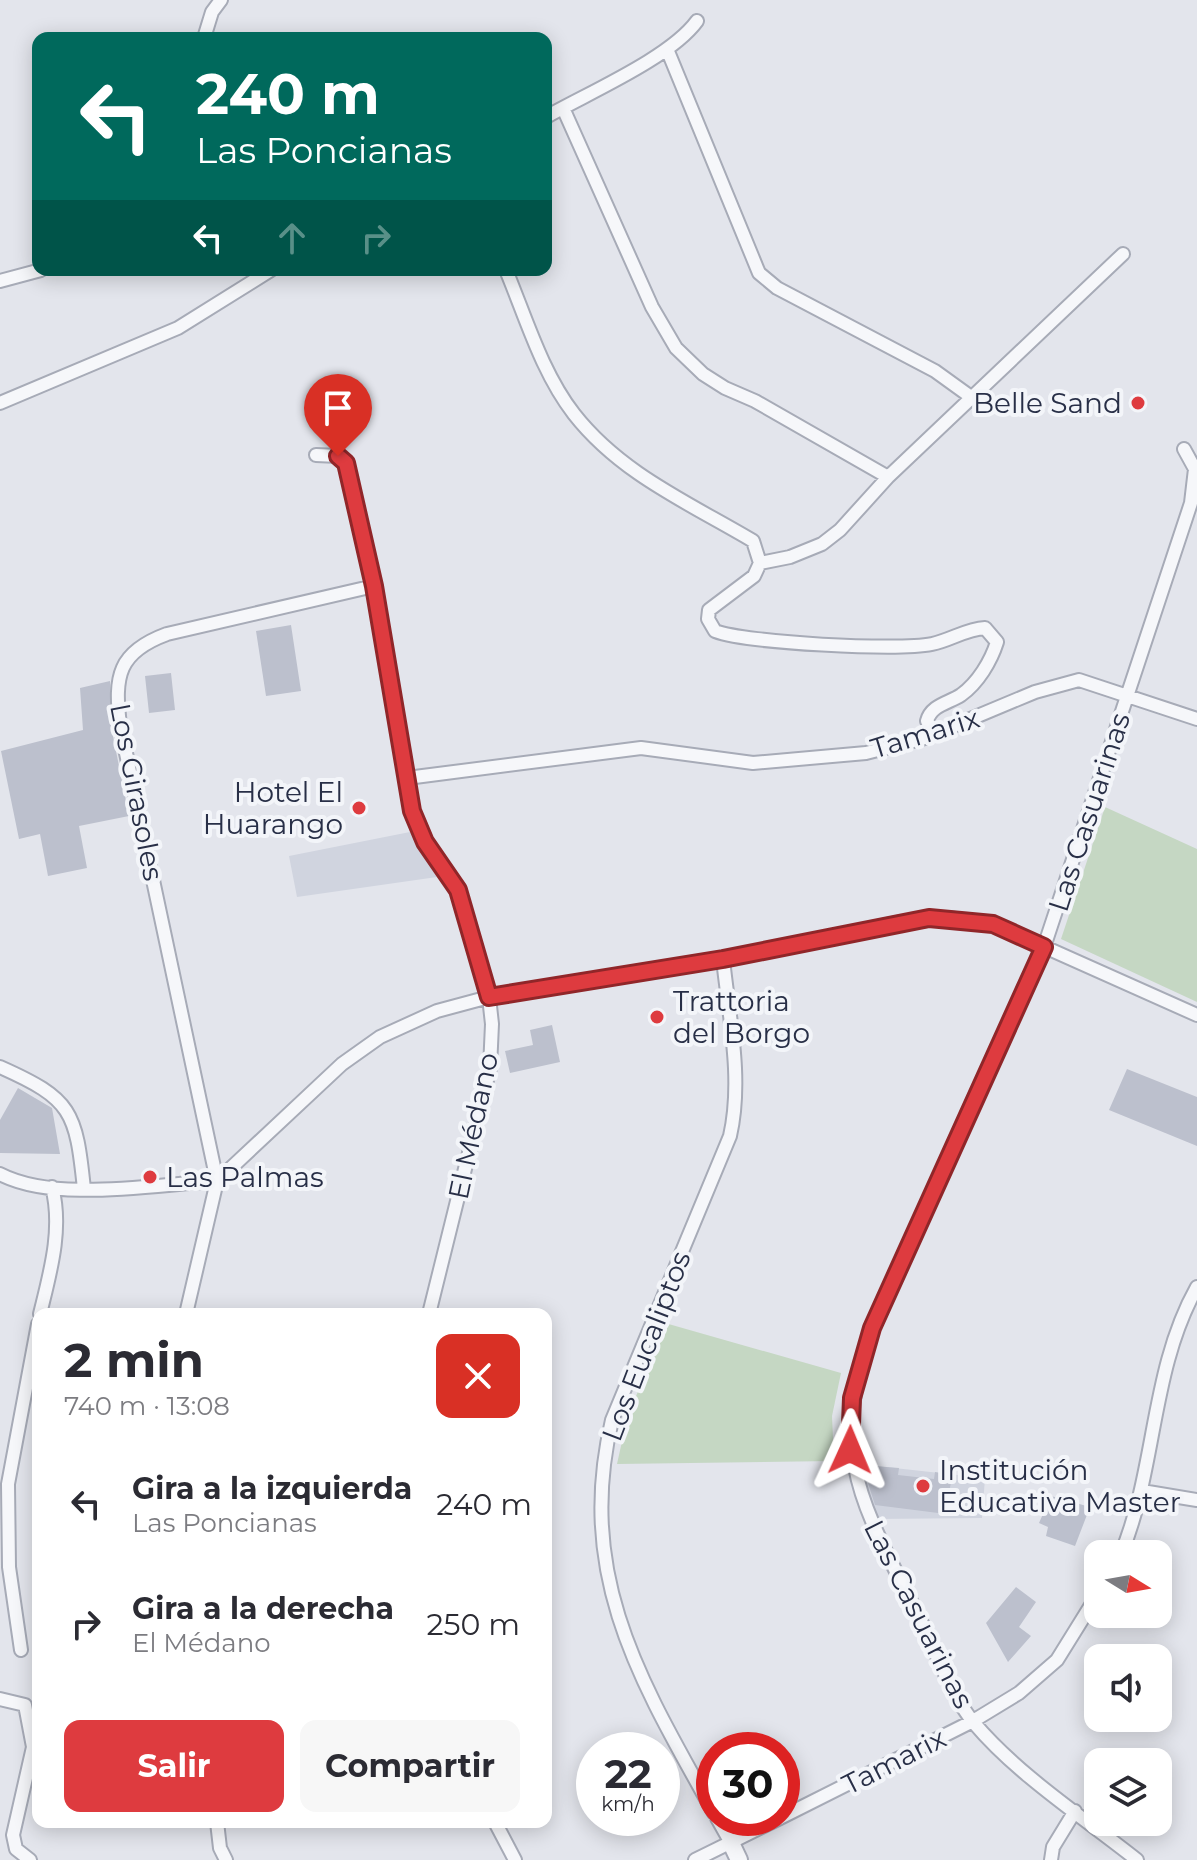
<!DOCTYPE html>
<html lang="es">
<head>
<meta charset="utf-8">
<style>
  body { margin:0; font-family:Montserrat,sans-serif; background:#f7f7f7; color:#2b2b33; height:100vh; display:flex; flex-direction:column; font-size:30px; white-space:nowrap }
  * { box-sizing:border-box; margin:0 }
  p { font-size:26px; color:#7c7c81 }
  .icon { flex:none; width:44px; height:44px; fill:none; stroke:currentColor; stroke-width:2; stroke-linecap:round; stroke-linejoin:round }
  .map { position:relative; flex:1; overflow:hidden }
  .panel { position:absolute; left:32px; top:1308px; width:520px; height:520px; display:flex; flex-direction:column; background:#fff; border-radius:16px; box-shadow:0 4px 20px #0003 }
  .panel>* { flex:none }
  .banner { position:absolute; left:32px; top:32px; width:520px; height:244px; border-radius:16px; box-shadow:0 4px 20px #0003; background:#00695c; color:#fff; overflow:hidden }
  .needle { width:52px; rotate:101deg }
  .tools { position:absolute; left:1084px; top:1540px; display:grid; gap:16px }
  .tools a { display:grid; place-items:center; width:88px; height:88px; border-radius:16px; background:#fff; box-shadow:0 4px 20px #0003; font-size:40px }
  .speed { position:absolute; left:576px; top:1732px; display:flex; gap:16px; font-size:40px; font-weight:700; text-align:center }
  .speed>* { display:grid; place-content:center; width:104px; height:104px; border-radius:50%; background:#fff; box-shadow:0 4px 20px #0003; line-height:1 }
  .speed small { font-size:20px; font-weight:400 }
  .speed .limit { border:12px solid #d22; background:#fff; color:#111 }
  .pin { position:absolute; display:grid; place-items:center; width:68px; height:68px; color:#fff; margin:-82px -34px; border-radius:50% 50% 50% 0; rotate:-45deg; box-shadow:0 0 8px #0007 }
  .pin .icon { rotate:45deg }
  .me { position:absolute; width:88px; margin:-44px; rotate:1deg; stroke-linejoin:round; filter:drop-shadow(0 0 6px #0008) }
  .turn { display:flex; align-items:center; gap:28px; height:168px; padding:0 32px; font-size:36px }
  .turn .icon { width:104px; height:104px; stroke-width:2.5 }
  .turn b { display:block; font-size:56px; line-height:68px }
  .lanes { display:flex; align-items:center; height:76px; padding:0 32px; background:#0003; justify-content:center; gap:40px; direction:ltr }
  .lanes .off { opacity:.35 }
  .round { display:grid; place-items:center; flex:none; width:84px; height:84px; border-radius:16px; background:#f7f7f7 }
  .overview { display:flex; align-items:center; justify-content:space-between; height:136px; padding:0 32px }
  h1 { font-size:48px; font-weight:700; line-height:60px }
  .cta { display:flex; gap:16px; margin-top:auto; padding:16px 32px }
  .cta a { flex:1; height:92px; border-radius:16px; background:#de3b3f; color:#fff; font-size:32px; font-weight:700; line-height:92px; text-align:center }
  .cta a+a { background:#f7f7f7; color:#2b2b33 }
  ul { padding:0; list-style:none }
  li { display:flex; align-items:center; gap:24px; height:120px; padding:0 32px }
  li div { flex:1 }
  li b { display:block; font-size:30px }
  li em { font-style:normal }
  .map>svg:first-child { display:block }
  .built { fill:#d0d4df }
  .green { fill:#c5d7c3 }
  .building { fill:#bcc0cd }
  .lines { fill:none; stroke-linecap:round; stroke-linejoin:round }
  .minor-casing { stroke:#a7abb7; stroke-width:16 }
  .tertiary-casing { stroke:#a7abb7; stroke-width:20 }
  .minor { stroke:#f6f7fa; stroke-width:12 }
  .tertiary { stroke:#f6f7fa; stroke-width:16 }
  .route-casing { stroke:#902629; stroke-width:20 }
  .route { stroke:#de3b3f; stroke-width:14 }
  .poi-dot { fill:#de3b3f; stroke:#f3f5f9; stroke-width:3 }
  .labels { text-anchor:middle; stroke-width:8; stroke-linejoin:round; paint-order:stroke }
  .poi-label { font-size:28px; fill:#282f47; stroke:#f3f5f9; text-anchor:start }
  .street-label { font-size:28px; fill:#282f47; stroke:#f3f5f9 }
</style>
</head>
<body>
<div class="map">
<svg width="1197" height="1860" viewBox="0 0 1197 1860">
  <rect width="100%" height="100%" fill="#e3e5ec"/>
  <path class="built" d="M410 832 437 877 297 897 289 856Z
    M858 1464 985 1478 982 1518 874 1519Z"/>
  <path class="green" d="M1105 807 1197 849V1002L1061 939Z
    M665 1323 841 1373 832 1416 834 1461 617 1464 627 1419Z"/>
  <path class="building" d="M291 625 301 691 266 696 256 631Z
    M171 673 175 710 149 713 145 676Z
    M110 681 111 726 129 816 79 826 87 868 48 876 40 834 19 839 1 751 83 730 80 688Z
    M552 1025 560 1062 510 1073 505 1051 533 1045 530 1030Z
    M1127 1069 1197 1097V1146L1109 1110Z
    M18 1088 52 1108 60 1154 0 1153V1120Z
    M874 1466 899 1468 898 1475 934 1479 935 1472 952 1475 946 1514 875 1505 868 1483H872Z
    M1051 1496 1090 1507 1075 1546 1046 1536 1048 1527 1039 1523Z
    M1016 1587 1036 1602 1019 1627 1031 1636 1008 1662 986 1623Z"/>
  <g class="lines">
    <g class="minor-casing">
      <path id="minor" d="M204 38 212 12 221 0
        M667 49 759 273 777 288 935 371 971 397
        M563 108 652 307 676 348 703 374 725 388 755 401 888 477
        M546 117C588 93 670 58 697 21
        M506 270C526 318 542 373 574 414 621 474 689 503 753 541L760 563
        M0 281 41 270
        M0 403 178 328 271 270
        M316 455 338 456 346 463 374 586 412 811 425 842 458 890 489 997 492 1024 490 1068 429 1314
        M935 734 927 721C931 705 949 703 961 695 978 683 991 661 997 642L985 628C966 629 951 640 932 644 898 651 746 643 715 631L708 619 709 610 754 576 760 563 790 557 822 544 840 530 888 477 1123 254
        M407 778 641 748 753 763 866 753 925 738 1035 692 1079 680 1197 719
        M0 1067C72 1099 76 1111 84 1189
        M0 1174C56 1203 155 1184 217 1181L120 725C114 676 118 652 167 634L374 586
        M40 1314C50 1273 63 1229 52 1187
        M186 1314 217 1181 342 1064 380 1037 437 1011 489 997 723 959 896 923 948 918 993 924 1197 1015
        M1142 1491 1197 1500
        M1121 1554C1157 1467 1150 1371 1197 1287
        M21 1650 9 1567 8 1484 38 1324
        M0 1699 25 1705 33 1747 13 1835 16 1849 30 1860
        M714 1813C641 1682 575 1576 612 1420L730 1136C743 1079 729 1017 723 959
        M782 1817 973 1721 1019 1693 1057 1660 1098 1594
        M717 1818 731 1843
        M217 1822 220 1848 226 1860
        M495 1822 515 1860
        M695 1860 780 1818
        M1051 1860 1053 1847 1075 1811
        M1137 1860C1083 1817 1019 1776 974 1723 951 1695 937 1654 921 1621 863 1504 827 1460 872 1328L1044 947 1191 503 1195 469 1184 449"/>
    </g>
    <g class="tertiary-casing">
      <path id="tertiary" d="M731 1843 739 1860"/>
    </g>
    <use href="#minor" class="minor"/>
    <use href="#tertiary" class="tertiary"/>
  </g>
  <g class="lines">
    <g class="route-casing">
      <path id="route" d="M338 456 346 463 374 586 412 811 425 842 458 890 489 997 723 959 929 918 993 924 1044 947 872 1328 852 1398 850 1450"/>
    </g>
    <use href="#route" class="route"/>
  </g>
  <g class="poi-dot">
    <circle cx="1138" cy="403" r="8"/>
    <circle cx="359" cy="808" r="8"/>
    <circle cx="657" cy="1017" r="8"/>
    <circle cx="150" cy="1177" r="8"/>
    <circle cx="923" cy="1486" r="8"/>
  </g>
  <g class="labels">
    <g class="poi-label">
      <text x="1122" y="413" text-anchor="end">Belle Sand</text>
      <text x="343" y="802" text-anchor="end">Hotel El<tspan x="343" dy="32">Huarango</tspan></text>
      <text x="673" y="1011">Trattoria<tspan x="673" dy="32">del Borgo</tspan></text>
      <text x="166" y="1187">Las Palmas</text>
      <text x="939" y="1480">Institución<tspan x="939" dy="32">Educativa Master</tspan></text>
    </g>
    <g class="street-label">
      <text transform="translate(925 733) rotate(-17)" y="10">Tamarix</text>
      <text transform="translate(137 792) rotate(79)" y="10">Los Girasoles</text>
      <text transform="translate(1089 812) rotate(-72)" y="10">Las Casuarinas</text>
      <text transform="translate(473 1126) rotate(-78)" y="10">El Médano</text>
      <text transform="translate(646 1346) rotate(-69)" y="10">Los Eucaliptos</text>
      <text transform="translate(919 1614) rotate(63)" y="10">Las Casuarinas</text>
      <text transform="translate(894 1761) rotate(-27)" y="10">Tamarix</text>
    </g>
  </g>
</svg>
<div class="tools">
<a><svg class="needle" viewBox="-14 -14 28 28"><path d="M0-13l5 13h-10z" fill="#e53935"/><path d="M0 13l5-13h-10z" fill="#7c7c81"/></svg></a>
<a><svg class="icon" aria-label="sound" viewBox="0 0 24 24"><path d="M4 9h4l5-4v14l-5-4H4zM17 9q2 3 0 6"/></svg></a>
<a><svg class="icon" aria-label="layers" viewBox="0 0 24 24"><path d="M12 4l9 5-9 5-9-5zM3 14l9 5 9-5"/></svg></a>
</div>
<div class="speed"><div>22<small>km/h</small></div><div class="limit">30</div></div>
<div class="pin" style="left:338px;top:456px;background:#d93025"><svg class="icon" aria-label="arrive" viewBox="0 0 24 24"><path d="M6 21V4h12l-3 4 3 4H6"/></svg></div>
<svg class="me" style="left:850px;top:1450px" viewBox="-20 -20 40 40"><path d="M0-17L14 15 0 8-14 15z" fill="#de3b3f" stroke="#fff" stroke-width="4"/></svg>
<div class="banner">
<div class="turn"><svg class="icon" aria-label="left" viewBox="0 0 24 24"><path d="M17 20v-9H6M10 6l-5 5 5 5"/></svg><div><b>240 m</b>Las Poncianas</div></div>
<div class="lanes"><svg class="icon" aria-label="left" viewBox="0 0 24 24"><path d="M17 20v-9H6M10 6l-5 5 5 5"/></svg><svg class="icon off" aria-label="ahead" viewBox="0 0 24 24"><path d="M12 20V5M6 11l6-6 6 6"/></svg><svg class="icon off" aria-label="right" viewBox="0 0 24 24"><path d="M7 20v-9h11M14 6l5 5-5 5"/></svg></div>
</div>
<section class="panel">
<div class="overview"><div><h1>2 min</h1><p>740 m · 13:08</p></div><a class="round" style="background:#d93025;color:#fff"><svg class="icon" aria-label="close" viewBox="0 0 24 24"><path d="M6 6l12 12M18 6L6 18"/></svg></a></div>
<ul>
<li><svg class="icon" aria-label="left" viewBox="0 0 24 24"><path d="M17 20v-9H6M10 6l-5 5 5 5"/></svg><div><b>Gira a la izquierda</b><p>Las Poncianas</p></div><em>240 m</em></li>
<li><svg class="icon" aria-label="right" viewBox="0 0 24 24"><path d="M7 20v-9h11M14 6l5 5-5 5"/></svg><div><b>Gira a la derecha</b><p>El Médano</p></div><em>250 m</em></li>
</ul>
<div class="cta"><a>Salir</a><a>Compartir</a></div>
</section>
</div>
</body>
</html>
